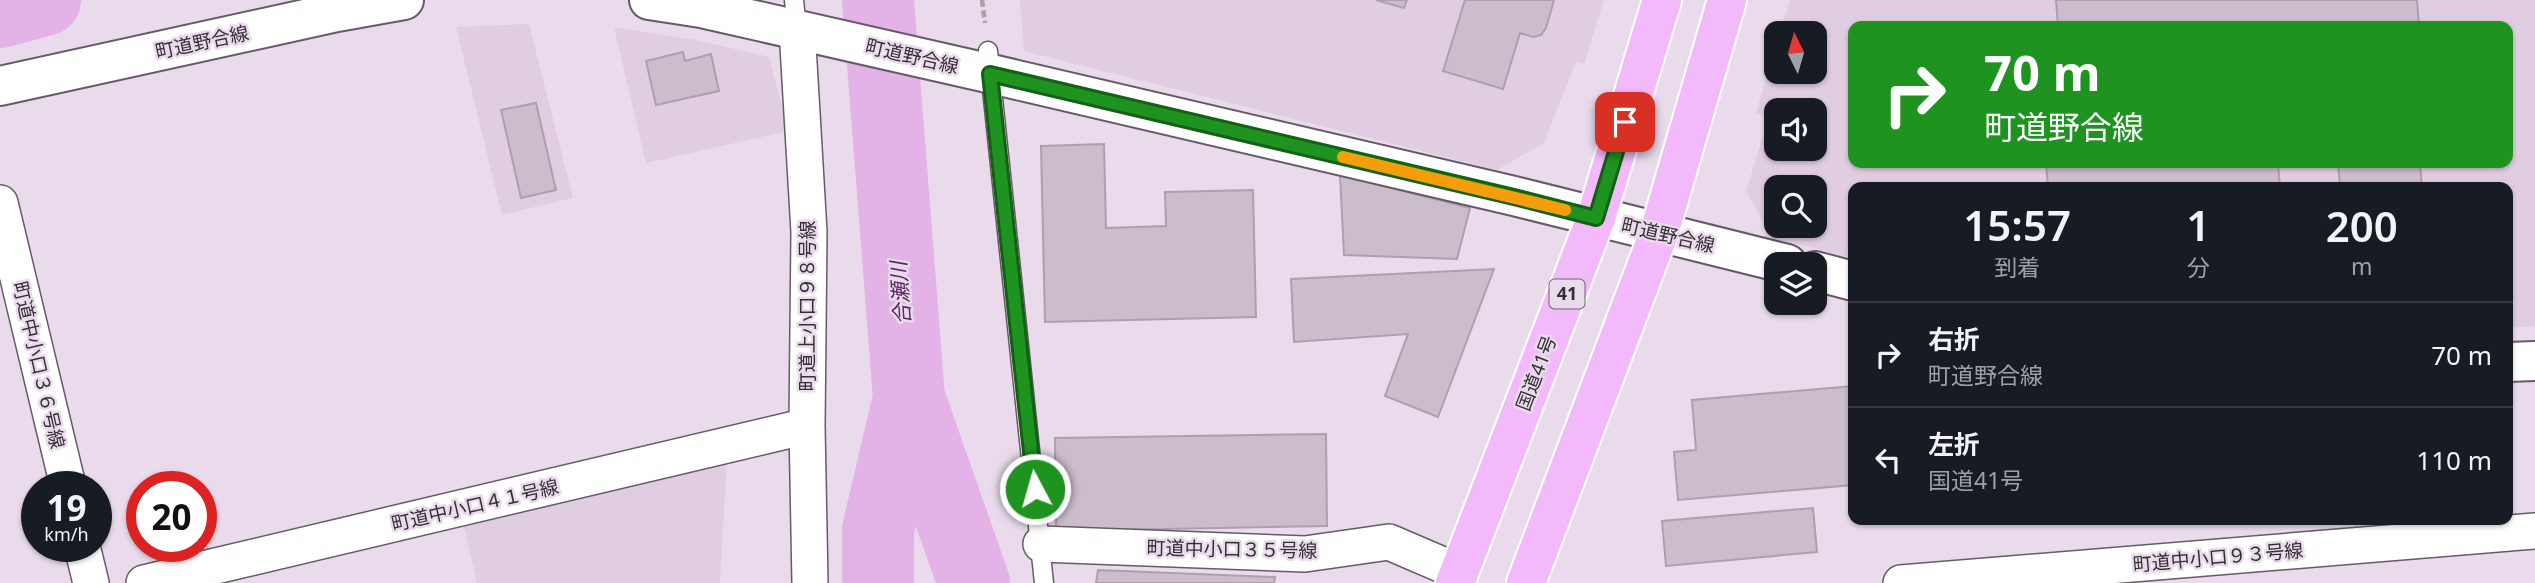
<!DOCTYPE html>
<html lang="ja">
<head>
<meta charset="utf-8">
<style>
  body { margin:0; font-family:"Noto Sans","Noto Sans JP",sans-serif; background:#242831; color:#f1f3f6; height:100vh; display:flex; flex-direction:column; font-size:26px; white-space:nowrap }
  * { box-sizing:border-box; margin:0 }
  p { font-size:23px; color:#9ea1a6 }
  .icon { flex:none; width:38px; height:38px; fill:none; stroke:currentColor; stroke-width:2; stroke-linecap:round; stroke-linejoin:round }
  .map { position:relative; flex:1; overflow:hidden }
  .details { position:absolute; left:1848px; top:182px; width:665px; height:343px; display:flex; flex-direction:column; background:#171b24; border-radius:14px; box-shadow:0 2px 5px #0004 }
  .details>* { flex:none }
  .banner { position:absolute; left:1848px; top:21px; width:665px; height:147px; border-radius:14px; box-shadow:0 2px 5px #0004; background:#1f9320; color:#fff; overflow:hidden }
  .needle { width:46px; rotate:355deg }
  .buttons { position:absolute; left:1764px; top:21px; display:grid; gap:14px }
  .buttons a { display:grid; place-items:center; width:63px; height:63px; border-radius:14px; background:#171b24; box-shadow:0 2px 5px #0004; font-size:35px }
  .speed { position:absolute; left:21px; top:471px; display:flex; gap:14px; font-size:35px; font-weight:700; text-align:center }
  .speed>* { display:grid; place-content:center; width:91px; height:91px; border-radius:50%; background:#171b24; box-shadow:0 2px 5px #0004; line-height:1 }
  .speed small { font-size:18px; font-weight:400 }
  .speed .limit { border:10px solid #d22; background:#fff; color:#111 }
  .pin { position:absolute; display:grid; place-items:center; width:60px; height:60px; color:#fff; margin:-30px; border-radius:14px; box-shadow:0 4px 10px #0006 }
  .me { position:absolute; width:77px; margin:-38px; rotate:354deg; stroke-linejoin:round; filter:drop-shadow(0 0 5px #0008) }
  .turn { display:flex; align-items:center; gap:24px; height:147px; padding:0 21px; font-size:32px }
  .turn .icon { width:91px; height:91px; stroke-width:2.5 }
  .turn b { display:block; font-size:49px; line-height:60px }
  .eta { display:flex; justify-content:space-evenly; align-items:center; height:119px; text-align:center }
  .eta b { font-size:42px; font-weight:600; line-height:49px }
  ul { padding:0; list-style:none }
  li { display:flex; align-items:center; gap:21px; height:105px; padding:0 21px; border-top:2px solid #363941 }
  li div { flex:1 }
  li b { display:block; font-size:26px }
  li em { font-style:normal }
  .map>svg:first-child { display:block }
  .built { fill:#e0cde2; fill-rule:evenodd }
  .lines { fill:none; stroke-linecap:round; stroke-linejoin:round }
  .river { stroke:#e3b3e8; stroke-width:72 }
  .building { fill:#ccbdcd; stroke:#ad9fae; stroke-width:2 }
  .service-casing { stroke:#675a68; stroke-width:21 }
  .minor-casing { stroke:#675a68; stroke-width:38 }
  .tertiary-casing { stroke:#675a68; stroke-width:42 }
  .trunk-casing { stroke:#fff; stroke-width:42 }
  .path { stroke:#a99eaa; stroke-width:4.5; stroke-dasharray:7 3.5; stroke-linecap:butt }
  .service { stroke:#fff; stroke-width:18 }
  .minor { stroke:#fff; stroke-width:35 }
  .tertiary { stroke:#fff; stroke-width:38 }
  .trunk { stroke:#f2bafa; stroke-width:38 }
  .route-casing { stroke:#146015; stroke-width:18 }
  .route { stroke:#1f9320; stroke-width:12 }
  .slow { stroke:#f59e0b; stroke-width:12 }
  .labels { text-anchor:middle; stroke-width:5; stroke-linejoin:round; paint-order:stroke }
  .shield { fill:#e9dbeb; stroke:#6b636c; stroke-width:2 }
  .shield-label { font-size:18px; font-weight:bold; fill:#352f35 }
  .street-label { font-size:19px; fill:#352f35; stroke:#e9dbeb }
  .water-label { font-size:21px; font-style:italic; fill:#5b2463; stroke:#e9dbeb }
</style>
</head>
<body>
<div class="map">
<svg width="2535" height="583" viewBox="0 0 2535 583">
  <rect width="100%" height="100%" fill="#e9dbeb"/>
  <path class="built" d="M1020 0H1604L1584 64 1576 62 1544 143 1497 170 1024 51Z
    M1790 0H2535V326L2508 328V187H1853V258L1772 238 1746 191 1769 117 1756 113 1776 45V72H1815V33H1780ZM1853 26H2508V163H1853ZM1776 110H1815V149H1776ZM1776 187H1815V226H1776Z
    M529 24 573 198 502 215 456 27Z
    M614 27 696 40 769 57 788 131 646 163Z
    M727 457 720 583H477L463 522Z"/>
  <g class="lines">
    <path class="river" d="M878 0 909 398 878 530V583
      M0 12 45 0
      M909 398 974 583"/>
  </g>
  <path class="building" d="M1376 0H1407L1404 8Z
    M1465 0H1554L1546 28 1541 35 1533 37 1520 33 1503 89 1443 71Z
    M2056 0H2417L2419 26H2058Z
    M683 52 685 61 711 54 719 91 656 105 646 61Z
    M536 103 556 190 521 198 501 110Z
    M1104 144 1106 228 1166 226 1165 192 1253 190 1256 317 1045 322 1041 146Z
    M2046 163H2278L2280 187H2048Z
    M2338 163H2420L2422 187H2340Z
    M1340 175 1470 208 1457 259 1344 255Z
    M1494 269 1438 417 1385 396 1408 334 1294 342 1291 279Z
    M1853 386V485L1678 500 1674 452 1696 450 1692 400Z
    M1326 434 1327 526 1056 531 1055 438Z
    M1813 508 1817 552 1666 566 1662 521Z
    M1098 570 1275 577 1274 583H1096Z"/>
  <g class="lines">
    <g class="service-casing">
      <path id="service" d="M794 0 797 29
        M988 51 1044 583"/>
    </g>
    <g class="minor-casing">
      <path id="minor" d="M797 29 809 232 807 426 810 583
        M0 203 68 486
        M1041 544 1305 554 1389 542 1459 572
        M82 546 91 583
        M144 583 807 426
        M1901 583 2535 531"/>
    </g>
    <g class="tertiary-casing">
      <path id="tertiary" d="M649 0 701 8 983 72 1514 196 1787 264
        M0 86 337 12 404 0
        M1815 271 1853 281
        M2508 362 2535 361"/>
    </g>
    <g class="trunk-casing">
      <path id="trunk" d="M1455 583 1596 218 1662 0
        M1526 583 1659 233 1727 0"/>
    </g>
    <path class="path" d="M982 0 985 23"/>
    <use href="#service" class="service"/>
    <use href="#minor" class="minor"/>
    <use href="#tertiary" class="tertiary"/>
    <use href="#trunk" class="trunk"/>
  </g>
  <g class="lines">
    <g class="route-casing">
      <path id="route" d="M1035 489 990 74 1514 197 1596 218 1625 122"/>
    </g>
    <use href="#route" class="route"/>
    <path class="slow" d="M1343 157 1565 210"/>
  </g>
  <g class="labels">
    <rect class="shield" x="1549.5" y="279.5" width="35" height="29" rx="5"/>
    <g class="shield-label">
      <text x="1567" y="300">41</text>
    </g>
    <g class="street-label">
      <text transform="translate(202 42) rotate(-12)" y="7">町道野合線</text>
      <text transform="translate(912 56) rotate(13)" y="7">町道野合線</text>
      <text transform="translate(1668 235) rotate(13)" y="7">町道野合線</text>
      <text transform="translate(807 306) rotate(-90)" y="7">町道上小口９８号線</text>
      <text transform="translate(39 365) rotate(77)" y="7">町道中小口３６号線</text>
      <text transform="translate(1536 373) rotate(-69)" y="7">国道41号</text>
      <text transform="translate(475 505) rotate(-13)" y="7">町道中小口４１号線</text>
      <text transform="translate(1232 549) rotate(1)" y="7">町道中小口３５号線</text>
      <text transform="translate(2218 557) rotate(-5)" y="7">町道中小口９３号線</text>
    </g>
    <g class="water-label">
      <text transform="translate(901 293) rotate(-94)" y="7">合瀬川</text>
    </g>
  </g>
</svg>
<div class="buttons">
<a><svg class="needle" viewBox="-14 -14 28 28"><path d="M0-13l5 13h-10z" fill="#e53935"/><path d="M0 13l5-13h-10z" fill="#9ea1a6"/></svg></a>
<a><svg class="icon" aria-label="sound" viewBox="0 0 24 24"><path d="M4 9h4l5-4v14l-5-4H4zM17 9q2 3 0 6"/></svg></a>
<a><svg class="icon" aria-label="search" viewBox="0 0 24 24"><circle cx="10" cy="10" r="6"/><path d="M15 15l6 6"/></svg></a>
<a><svg class="icon" aria-label="layers" viewBox="0 0 24 24"><path d="M12 4l9 5-9 5-9-5zM3 14l9 5 9-5"/></svg></a>
</div>
<div class="speed"><div>19<small>km/h</small></div><div class="limit">20</div></div>
<div class="pin" style="left:1625px;top:122px;background:#d93025"><svg class="icon" aria-label="arrive" viewBox="0 0 24 24"><path d="M6 21V4h12l-3 4 3 4H6"/></svg></div>
<svg class="me" style="left:1035px;top:489px" viewBox="-20 -20 40 40"><circle r="17" fill="#1f9320" stroke="#fff" stroke-width="3"/><path d="M0-11L8 9 0 5-8 9z" fill="#fff"/></svg>
<div class="banner">
<div class="turn"><svg class="icon" aria-label="right" viewBox="0 0 24 24"><path d="M7 20v-9h11M14 6l5 5-5 5"/></svg><div><b>70 m</b>町道野合線</div></div>
</div>
<section class="details">
<div class="eta">
<div><b>15:57</b><p>到着</p></div>
<div><b>1</b><p>分</p></div>
<div><b>200</b><p>m</p></div>
</div>
<ul>
<li><svg class="icon" aria-label="right" viewBox="0 0 24 24"><path d="M7 20v-9h11M14 6l5 5-5 5"/></svg><div><b>右折</b><p>町道野合線</p></div><em>70 m</em></li>
<li><svg class="icon" aria-label="left" viewBox="0 0 24 24"><path d="M17 20v-9H6M10 6l-5 5 5 5"/></svg><div><b>左折</b><p>国道41号</p></div><em>110 m</em></li>
</ul>
</section>
</div>
</body>
</html>
